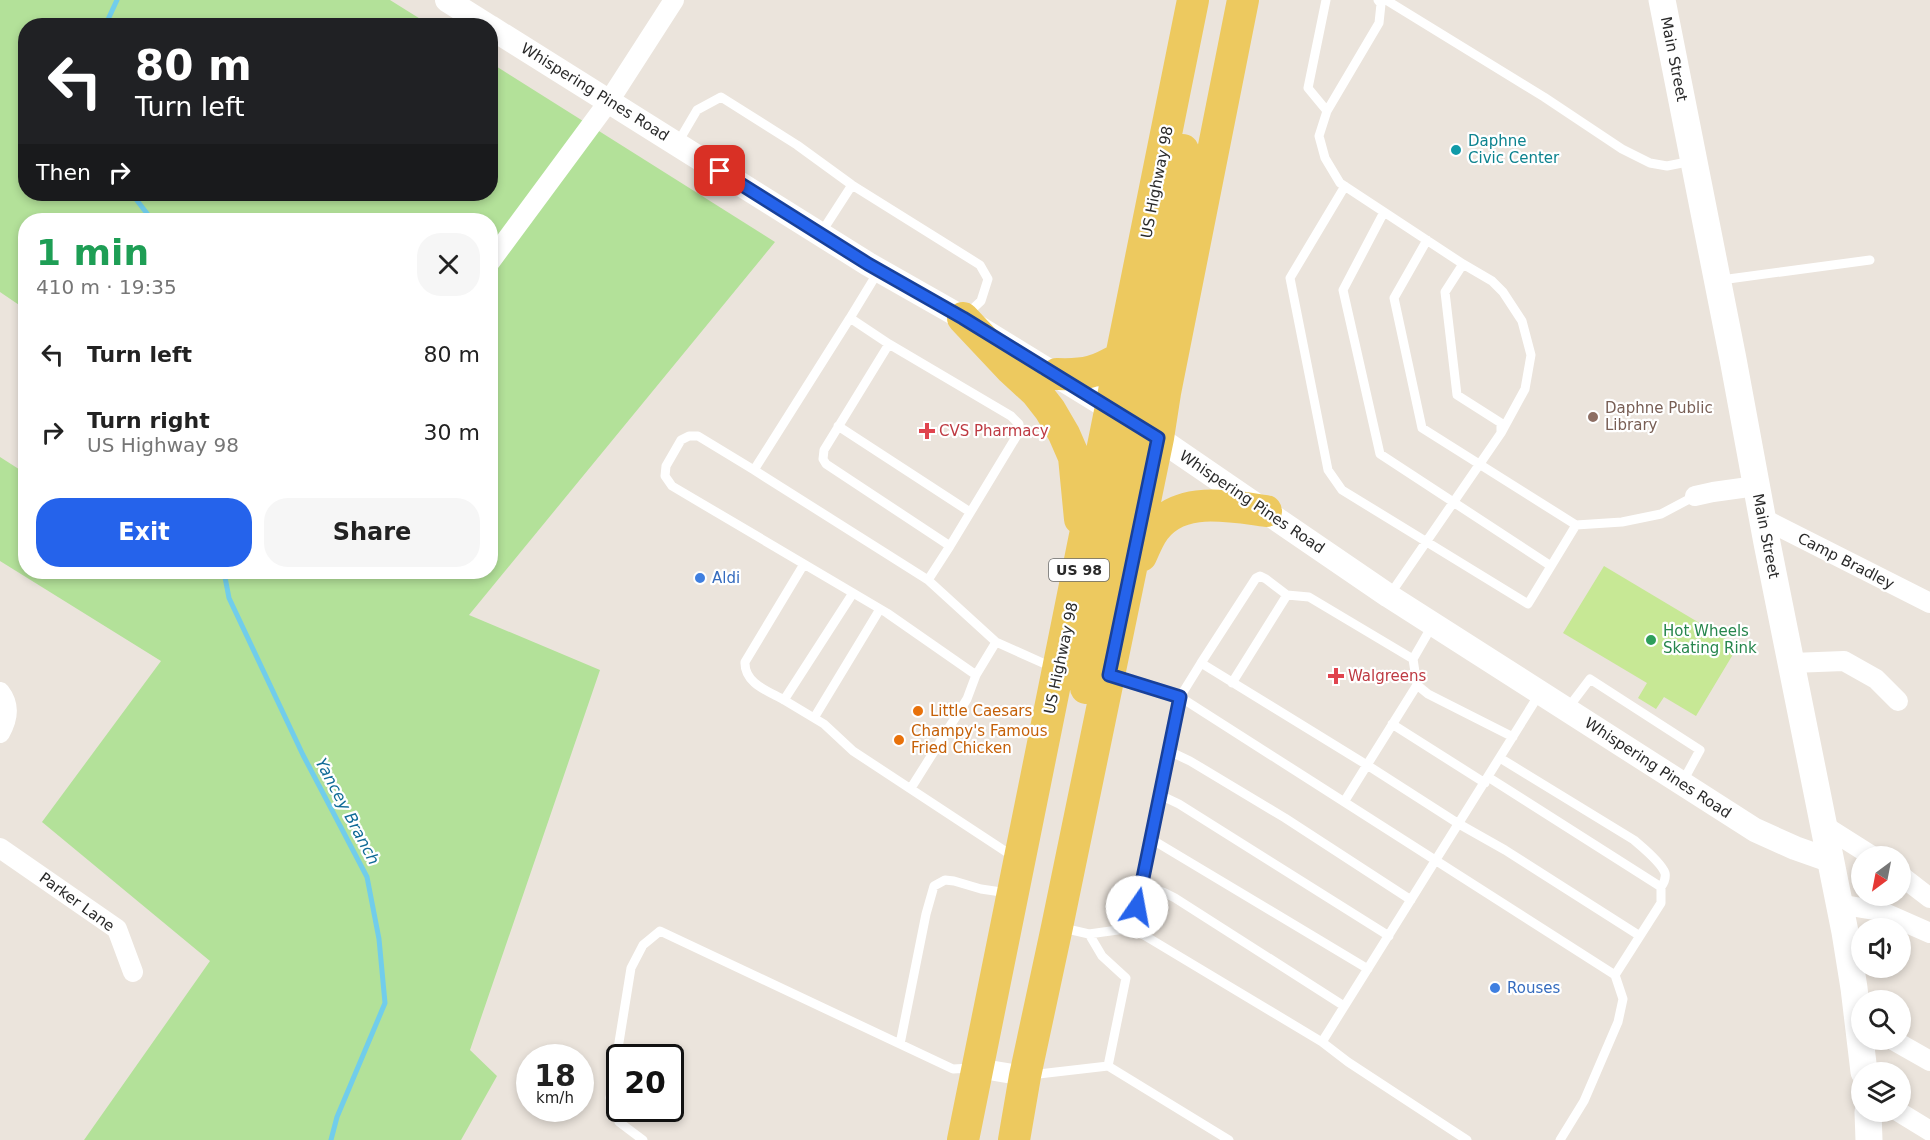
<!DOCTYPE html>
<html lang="en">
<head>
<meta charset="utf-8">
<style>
  body { margin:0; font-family:"DejaVu Sans",sans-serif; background:#f6f6f6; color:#222; height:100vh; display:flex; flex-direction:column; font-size:22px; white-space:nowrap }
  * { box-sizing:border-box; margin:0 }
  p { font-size:20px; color:#767676 }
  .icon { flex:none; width:33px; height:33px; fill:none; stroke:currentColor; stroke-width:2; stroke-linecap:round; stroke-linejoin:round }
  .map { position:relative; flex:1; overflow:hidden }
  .sheet { position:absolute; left:18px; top:213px; width:480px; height:366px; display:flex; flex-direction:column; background:#fff; border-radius:24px; box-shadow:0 3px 9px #0003 }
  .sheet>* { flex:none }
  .top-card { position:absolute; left:18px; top:18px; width:480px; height:183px; border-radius:24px; box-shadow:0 3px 9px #0003; background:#202124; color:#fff; overflow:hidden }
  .needle { width:39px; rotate:212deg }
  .buttons { position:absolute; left:1851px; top:846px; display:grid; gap:12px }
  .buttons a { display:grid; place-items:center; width:60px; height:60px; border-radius:50%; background:#fff; box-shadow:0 3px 9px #0003; font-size:30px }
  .speed { position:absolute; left:516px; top:1044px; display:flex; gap:12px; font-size:30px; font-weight:700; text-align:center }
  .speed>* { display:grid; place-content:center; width:78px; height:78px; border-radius:50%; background:#fff; box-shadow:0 3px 9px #0003; line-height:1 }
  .speed small { font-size:15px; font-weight:400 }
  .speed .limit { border:3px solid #111; border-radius:9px; background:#fff; color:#111 }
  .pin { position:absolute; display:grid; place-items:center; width:51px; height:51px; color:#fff; margin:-26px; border-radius:12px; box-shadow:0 3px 9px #0006 }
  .me { position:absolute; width:66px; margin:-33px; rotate:12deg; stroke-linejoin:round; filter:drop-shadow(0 0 4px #0008) }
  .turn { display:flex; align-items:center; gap:21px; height:126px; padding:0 18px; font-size:27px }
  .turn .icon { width:78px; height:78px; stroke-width:2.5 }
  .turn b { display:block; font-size:42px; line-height:51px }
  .then { display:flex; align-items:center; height:57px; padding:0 18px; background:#0003; gap:12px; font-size:22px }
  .round { display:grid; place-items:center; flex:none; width:63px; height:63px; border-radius:24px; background:#f6f6f6 }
  .summary { display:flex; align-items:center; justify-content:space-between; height:102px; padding:0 18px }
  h1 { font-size:36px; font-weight:700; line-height:45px; color:#1e9e55 }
  .primary-button { display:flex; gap:12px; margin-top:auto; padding:12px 18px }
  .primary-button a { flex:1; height:69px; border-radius:24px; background:#2563eb; color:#fff; font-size:24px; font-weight:700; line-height:69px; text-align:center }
  .primary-button a+a { background:#f6f6f6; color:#222 }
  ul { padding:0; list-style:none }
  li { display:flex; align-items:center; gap:18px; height:78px; padding:0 18px }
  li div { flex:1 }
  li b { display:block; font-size:22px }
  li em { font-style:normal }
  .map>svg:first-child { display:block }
  .green { fill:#b3e199 }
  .pitch { fill:#c7e895 }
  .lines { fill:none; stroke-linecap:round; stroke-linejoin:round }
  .stream { stroke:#71cdeb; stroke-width:5 }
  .service { stroke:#fff; stroke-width:9 }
  .minor { stroke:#fff; stroke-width:20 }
  .tertiary { stroke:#fff; stroke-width:24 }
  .secondary { stroke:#fff; stroke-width:27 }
  .primary { stroke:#edc95f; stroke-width:32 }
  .route-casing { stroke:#184099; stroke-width:15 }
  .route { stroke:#2563eb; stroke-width:10 }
  .culture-dot { fill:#0f9aa8; stroke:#fff; stroke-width:2 }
  .education-dot { fill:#8d6e63; stroke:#fff; stroke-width:2 }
  .health-dot { fill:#e0444e; stroke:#fff; stroke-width:2 }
  .shop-dot { fill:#3f7fe0; stroke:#fff; stroke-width:2 }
  .leisure-dot { fill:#2e9e5b; stroke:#fff; stroke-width:2 }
  .food-dot { fill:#e8710a; stroke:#fff; stroke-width:2 }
  .labels { text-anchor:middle; stroke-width:4.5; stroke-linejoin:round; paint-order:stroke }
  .shield { fill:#fff; stroke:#6a6a6a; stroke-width:1.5 }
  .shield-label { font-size:14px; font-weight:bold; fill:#2a2a2a }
  .street-label { font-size:15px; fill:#2a2a2a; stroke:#fff }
  .culture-label { font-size:15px; fill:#0d838f; stroke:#fff; text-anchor:start }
  .education-label { font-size:15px; fill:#785e54; stroke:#fff; text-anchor:start }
  .health-label { font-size:15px; fill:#be3a42; stroke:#fff; text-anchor:start }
  .shop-label { font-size:15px; fill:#366cbe; stroke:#fff; text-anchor:start }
  .leisure-label { font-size:15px; fill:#27864d; stroke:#fff; text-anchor:start }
  .food-label { font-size:15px; fill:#c56008; stroke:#fff; text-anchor:start }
  .water-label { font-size:16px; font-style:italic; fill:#106b97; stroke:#fff }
</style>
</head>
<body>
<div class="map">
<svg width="1930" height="1140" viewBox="0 0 1930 1140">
  <rect width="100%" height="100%" fill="#ebe4dc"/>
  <path class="green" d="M0 0H390L430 25 26 26V194H490L491 63 775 242 469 615 600 670 470 1050 497 1076 461 1140H84L210 961 42 822 161 661 0 561V457L25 473 26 572H490V220H26L25 309 0 292Z"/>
  <path class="pitch" d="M1604 566 1738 646 1696 716 1664 697 1656 709 1638 698 1647 683 1563 633Z"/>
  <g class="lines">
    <path class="stream" d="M105 26 117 0
      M132 194 152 220
      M224 572 229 598 303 755 367 877 379 939 385 1003 337 1117 331 1140"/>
    <path class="service" d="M1326 0 1308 88 1327 111
      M1378 0 1381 4 1379 23 1327 111 1319 136 1325 158 1340 183 1463 264 1445 292 1457 395 1501 423V433
      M1386 0 1544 97 1622 149 1650 163 1667 166 1692 161
      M677 144 697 110 721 97 797 145 852 185 980 265 988 279 981 301 966 315
      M1345 186 1290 278 1328 470 1342 490 1528 604 1576 525
      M1384 212 1343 290 1380 454 1551 566
      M821 233 852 185
      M1427 240 1394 298 1422 428 1576 525 1622 522 1661 514 1695 496
      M878 272 850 318 889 344 824 450 823 459 826 464 950 546 928 580 996 642 1054 668
      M1721 280 1870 260
      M850 318 754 470 698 436H689L681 440 666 466 665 476 672 486 887 613 976 675
      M889 344 1011 416 1019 424V432L950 546
      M838 426 970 512
      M754 470 928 580
      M804 564 745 662C744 683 768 691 784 700L853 593
      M1389 596 1501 433 1525 389 1531 355 1522 321 1503 292 1492 281 1463 264
      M1201 663 1256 578 1260 576 1266 579 1287 595
      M1113 676 1180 697 1201 663 1367 765 1417 685 1413 659 1432 626
      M1232 683 1287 595 1309 597 1413 659
      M1417 685 1428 694 1513 737
      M784 700 824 724 853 751 1014 857
      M1568 708 1590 679 1700 750 1682 783
      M814 718 880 609
      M1392 724 1485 783
      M1169 751 1190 761 1285 818 1411 900
      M1500 758 1634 840C1642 847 1661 862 1665 873 1666 878 1664 883 1661 887
      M911 788 967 699 976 675 996 642
      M1160 795 1179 804 1389 936
      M1344 802 1367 765 1459 824 1505 850 1640 936
      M1151 839 1368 969
      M1141 886 1163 892 1175 898 1344 1006
      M1063 928 1089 934 1132 928 1322 1042 1540 693
      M1132 928 1180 697 1615 975 1661 903V887L1488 777
      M1089 934 1102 956 1126 978 1108 1066
      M1322 1042 1348 1062 1467 1140
      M900 1044 926 914 934 886 945 880 954 881 981 889 1008 893
      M1030 1075 1108 1066 1229 1140
      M643 1140 619 1122 610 1098 631 968 643 945 660 931 953 1069 972 1068
      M1560 1140 1584 1101 1618 1022 1623 999 1615 975"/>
    <path class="minor" d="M490 262 609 101 674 0
      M1695 496 1713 492 1756 486
      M1762 518 1930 603
      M1792 663 1844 661 1876 679 1898 701
      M0 692C10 705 8 719 0 733
      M1823 825 1872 856
      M0 848 117 929 133 972
      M1900 875 1930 898
      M1838 904 1880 911 1930 933
      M1893 1040 1930 1061
      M977 1068 1025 1076
      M1899 1112 1930 1131"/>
    <path class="tertiary" d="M447 0 488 26
      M490 27 868 264 963 318 1158 438 1389 596 1755 830 1795 848 1829 860"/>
    <path class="secondary" d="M1662 0 1733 359 1767 543 1845 932 1854 988 1864 1072
      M1868 1112 1869 1140"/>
    <path class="primary" d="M963 318 1011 369 1036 392 1050 410 1064 434 1074 457 1080 519
      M1057 374C1087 375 1096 372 1122 357
      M1158 438C1144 419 1139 410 1139 385L1168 248 1183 150
      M1141 556C1144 549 1147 542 1151 535 1175 494 1228 506 1266 511
      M1086 688 1099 601 1128 465 1126 433 1112 409
      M963 1140 1193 0
      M1014 1140 1025 1076 1057 927 1158 438 1165 393 1243 0"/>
  </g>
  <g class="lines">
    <g class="route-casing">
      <path id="route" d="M720 171 868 264 963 318 1158 438 1109 675 1180 697 1137 907"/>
    </g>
    <use href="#route" class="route"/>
  </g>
  <circle class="culture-dot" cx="1456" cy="150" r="6"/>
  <circle class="education-dot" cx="1593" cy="417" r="6"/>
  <g class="health-dot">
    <path d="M924 422h6v6h6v6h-6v6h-6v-6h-6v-6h6z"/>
    <path d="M1333 667h6v6h6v6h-6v6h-6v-6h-6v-6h6z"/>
  </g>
  <g class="shop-dot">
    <circle cx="700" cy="578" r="6"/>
    <circle cx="1495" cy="988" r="6"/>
  </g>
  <circle class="leisure-dot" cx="1651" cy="640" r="6"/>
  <g class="food-dot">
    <circle cx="918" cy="711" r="6"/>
    <circle cx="899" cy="740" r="6"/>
  </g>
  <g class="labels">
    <rect class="shield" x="1049" y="559" width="60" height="22" rx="4.5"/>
    <g class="shield-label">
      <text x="1079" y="575">US 98</text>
    </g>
    <g class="street-label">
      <text transform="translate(1674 59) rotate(79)" y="5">Main Street</text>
      <text transform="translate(595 92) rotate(32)" y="5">Whispering Pines Road</text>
      <text transform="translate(1157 182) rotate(-79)" y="5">US Highway 98</text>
      <text transform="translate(1252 502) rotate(34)" y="5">Whispering Pines Road</text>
      <text transform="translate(1766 536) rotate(79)" y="5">Main Street</text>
      <text transform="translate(1846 561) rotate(27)" y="5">Camp Bradley</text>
      <text transform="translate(1061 658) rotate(-78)" y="5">US Highway 98</text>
      <text transform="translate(1658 768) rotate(33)" y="5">Whispering Pines Road</text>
      <text transform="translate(77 902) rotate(36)" y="5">Parker Lane</text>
    </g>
    <g class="culture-label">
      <text x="1468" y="146">Daphne<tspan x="1468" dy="17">Civic Center</tspan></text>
    </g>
    <g class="education-label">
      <text x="1605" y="413">Daphne Public<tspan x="1605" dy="17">Library</tspan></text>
    </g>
    <g class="health-label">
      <text x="939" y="436">CVS Pharmacy</text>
      <text x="1348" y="681">Walgreens</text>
    </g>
    <g class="shop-label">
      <text x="712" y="583">Aldi</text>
      <text x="1507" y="993">Rouses</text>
    </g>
    <g class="leisure-label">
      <text x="1663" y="636">Hot Wheels<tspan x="1663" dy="17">Skating Rink</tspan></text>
    </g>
    <g class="food-label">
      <text x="930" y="716">Little Caesars</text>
      <text x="911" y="736">Champy's Famous<tspan x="911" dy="17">Fried Chicken</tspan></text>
    </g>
    <g class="water-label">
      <text transform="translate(348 811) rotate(62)" y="6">Yancey Branch</text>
    </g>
  </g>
</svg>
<div class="buttons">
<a><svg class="needle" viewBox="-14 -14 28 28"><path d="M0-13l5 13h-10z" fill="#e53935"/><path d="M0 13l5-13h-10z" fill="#767676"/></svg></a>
<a><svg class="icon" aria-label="sound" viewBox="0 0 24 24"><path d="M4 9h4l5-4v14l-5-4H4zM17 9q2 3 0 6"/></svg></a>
<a><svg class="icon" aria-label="search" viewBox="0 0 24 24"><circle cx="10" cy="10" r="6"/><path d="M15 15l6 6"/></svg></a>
<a><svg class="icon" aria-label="layers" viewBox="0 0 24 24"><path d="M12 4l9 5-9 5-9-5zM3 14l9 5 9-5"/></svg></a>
</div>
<div class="speed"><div>18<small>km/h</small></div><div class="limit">20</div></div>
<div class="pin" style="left:720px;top:171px;background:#d93025"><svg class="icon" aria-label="arrive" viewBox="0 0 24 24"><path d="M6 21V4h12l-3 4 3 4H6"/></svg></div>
<svg class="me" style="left:1137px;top:907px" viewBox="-20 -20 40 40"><circle r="19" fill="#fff"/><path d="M0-13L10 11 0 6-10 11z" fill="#2563eb"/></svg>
<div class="top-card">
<div class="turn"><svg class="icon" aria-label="left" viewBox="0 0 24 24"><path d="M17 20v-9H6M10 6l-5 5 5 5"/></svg><div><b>80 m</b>Turn left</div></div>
<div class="then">Then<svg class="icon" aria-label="right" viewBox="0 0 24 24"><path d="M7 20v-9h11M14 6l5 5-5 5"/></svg></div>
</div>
<section class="sheet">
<div class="summary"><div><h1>1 min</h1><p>410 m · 19:35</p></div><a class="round"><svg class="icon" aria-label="close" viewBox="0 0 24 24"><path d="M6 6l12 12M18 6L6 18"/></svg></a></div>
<ul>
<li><svg class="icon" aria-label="left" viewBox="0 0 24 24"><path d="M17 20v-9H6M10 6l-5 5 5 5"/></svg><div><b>Turn left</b></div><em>80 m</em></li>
<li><svg class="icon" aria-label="right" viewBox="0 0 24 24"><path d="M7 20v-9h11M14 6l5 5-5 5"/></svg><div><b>Turn right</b><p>US Highway 98</p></div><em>30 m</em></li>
</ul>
<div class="primary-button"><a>Exit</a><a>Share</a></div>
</section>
</div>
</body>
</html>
